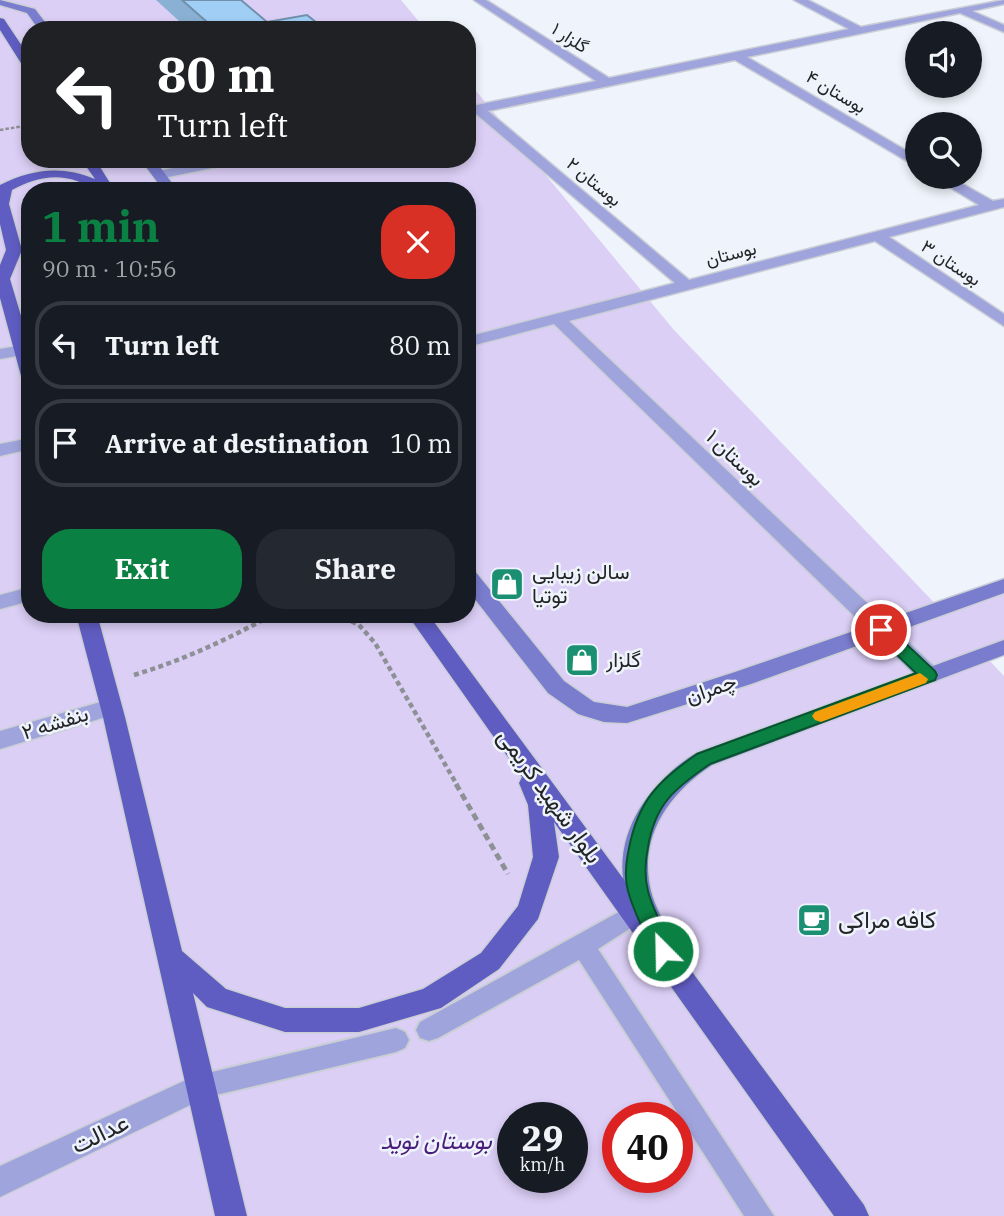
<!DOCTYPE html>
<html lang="en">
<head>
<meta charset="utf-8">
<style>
  body { margin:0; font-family:"IBM Plex Serif",Vazirmatn,serif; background:#242831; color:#f1f3f6; height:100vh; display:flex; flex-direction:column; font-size:26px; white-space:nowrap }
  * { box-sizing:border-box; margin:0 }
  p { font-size:23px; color:#9ea1a6 }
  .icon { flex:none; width:38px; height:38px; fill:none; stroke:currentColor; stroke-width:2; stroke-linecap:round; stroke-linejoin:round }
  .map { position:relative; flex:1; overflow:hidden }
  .drawer { position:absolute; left:21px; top:182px; width:455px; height:441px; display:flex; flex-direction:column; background:#171b24; border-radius:28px; box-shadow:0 4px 10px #0003 }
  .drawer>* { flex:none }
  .hud { position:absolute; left:21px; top:21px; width:455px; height:147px; border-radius:28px; box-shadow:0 4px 10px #0003; background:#202124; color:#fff; overflow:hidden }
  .fabs { position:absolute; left:905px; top:21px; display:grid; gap:14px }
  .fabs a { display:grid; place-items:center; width:77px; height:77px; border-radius:50%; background:#171b24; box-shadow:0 4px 10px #0003; font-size:35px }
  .speed { position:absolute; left:497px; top:1102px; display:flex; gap:14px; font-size:35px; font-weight:700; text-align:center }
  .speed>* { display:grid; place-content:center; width:91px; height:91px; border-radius:50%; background:#171b24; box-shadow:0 4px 10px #0003; line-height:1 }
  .speed small { font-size:18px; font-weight:400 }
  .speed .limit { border:10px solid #d22; background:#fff; color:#111 }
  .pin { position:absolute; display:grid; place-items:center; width:60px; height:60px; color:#fff; margin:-30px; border:4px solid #fff; border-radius:50%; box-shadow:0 2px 7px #0007 }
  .me { position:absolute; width:77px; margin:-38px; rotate:337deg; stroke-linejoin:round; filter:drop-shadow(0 0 5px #0008) }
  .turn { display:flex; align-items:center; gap:24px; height:147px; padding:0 21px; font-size:32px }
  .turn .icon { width:91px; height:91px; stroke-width:2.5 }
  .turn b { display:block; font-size:49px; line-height:60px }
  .round { display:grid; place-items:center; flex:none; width:74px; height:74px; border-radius:28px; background:#242831 }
  .overview { display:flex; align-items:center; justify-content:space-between; height:119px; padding:0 21px }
  h1 { font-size:42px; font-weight:700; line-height:52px; color:#0b8043 }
  .button { display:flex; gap:14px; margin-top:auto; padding:14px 21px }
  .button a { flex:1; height:80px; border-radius:28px; background:#0b8043; color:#fff; font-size:28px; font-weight:700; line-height:80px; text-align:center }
  .button a+a { background:#242831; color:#f1f3f6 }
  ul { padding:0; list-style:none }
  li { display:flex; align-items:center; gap:21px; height:88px; margin:0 14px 10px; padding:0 7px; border:4px solid #363941; border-radius:28px }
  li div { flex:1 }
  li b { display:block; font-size:26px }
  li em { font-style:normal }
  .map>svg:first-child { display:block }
  .green { fill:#dccff6; fill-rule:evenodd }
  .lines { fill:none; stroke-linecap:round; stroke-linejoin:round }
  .lane-casing { stroke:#caced5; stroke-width:4 }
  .street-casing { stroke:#caced5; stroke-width:3 }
  .secondary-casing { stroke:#caced5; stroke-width:3 }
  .primary-casing { stroke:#caced5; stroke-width:3 }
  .path-far2 { stroke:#8d9095; stroke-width:2.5; stroke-dasharray:3.5 2; stroke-linecap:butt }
  .path-far1 { stroke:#8d9095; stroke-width:4.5; stroke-dasharray:5 3.5; stroke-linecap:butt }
  .path { stroke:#8d9095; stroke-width:5; stroke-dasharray:7 4.5; stroke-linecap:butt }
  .lane { fill:#a0a4dc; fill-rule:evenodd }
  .street { fill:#a0a4dc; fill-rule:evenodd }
  .secondary { fill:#7a7cce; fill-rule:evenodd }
  .primary { fill:#605dc2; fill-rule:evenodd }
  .wall { fill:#8ab1d3 }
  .building { fill:#a0cef5; stroke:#7090ac; stroke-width:2 }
  .route { fill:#0b8043; stroke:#07532c; stroke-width:2 }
  .slow { fill:#f59e0b }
  .labels { text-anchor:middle; stroke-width:5; stroke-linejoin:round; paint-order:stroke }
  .far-street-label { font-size:18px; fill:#222426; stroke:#eff3fb }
  .street-label { font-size:21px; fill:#222426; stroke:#eff3fb }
  .poi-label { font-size:21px; fill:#222426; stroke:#eff3fb; text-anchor:start }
  .near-street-label { font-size:24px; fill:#222426; stroke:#eff3fb }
  .near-poi-label { font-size:24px; fill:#222426; stroke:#eff3fb; text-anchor:start }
  .near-park-label { font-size:24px; font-style:italic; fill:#491d7c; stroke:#eff3fb }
</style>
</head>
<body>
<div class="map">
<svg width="1004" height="1216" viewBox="0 0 1004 1216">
  <rect width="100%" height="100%" fill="#eff3fb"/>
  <path class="green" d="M0 0H401L426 30H30V159H467V80L674 330 944 613 1004 591V644L982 653 1004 676V1216H0ZM30 191H467V614H30ZM513 1118H572V1178H513ZM618 1118H677V1178H618Z"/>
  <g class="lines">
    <g class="lane-casing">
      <path id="lane" d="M635 903 643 906 647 913 643 920 598 949 774 1216H744L579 960 438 1038 429 1041 420 1038 416 1030 420 1022Z
        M396 1028 405 1032 409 1040 405 1048 396 1052 199 1099 190 1096 186 1087 190 1078 199 1075Z"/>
    </g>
    <g class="street-casing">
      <path id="street" d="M474 0H486L609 78 849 29 794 0H808L861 27 1004 0V4L972 11 1004 25V32L960 13 747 57 917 157V167L735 60 488 111 689 280 979 205 933 177H950L993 201 1004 199V207L889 237 1004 314V326L875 241 569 321 937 669 940 675 937 681 929 683 921 681 554 324 467 347V337L675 283 475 113 467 115V107L596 81Z
        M215 159H243L236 163 159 179 152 175 154 172Z
        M23 345 29 346V354L0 359V349Z
        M30 438V449L0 456V444Z
        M30 587V601L0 609V595Z
        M111 699 119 701 122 707 119 713 0 749V731Z
        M199 1074 209 1078 213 1087 209 1096 0 1197V1166Z"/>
    </g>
    <g class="secondary-casing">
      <path id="secondary" d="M0 0 35 9 51 30H39L27 13 0 5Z
        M140 159H154L178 191H164Z
        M467 568 474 570 564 681 594 702 627 707 735 672 1004 579V593L751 684 627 723 604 722 578 714 548 693 467 589Z
        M1004 640V655L712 765C668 794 638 837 651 891 655 907 664 921 670 936L666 944 657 947 648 944C640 928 631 911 626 894 610 836 649 782 696 753Z"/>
    </g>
    <g class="primary-casing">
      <path id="primary" d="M0 18 4 19 30 58V72L26 71 0 30Z
        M81 159H95L115 191C98 191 93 187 77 181 54 173 33 179 12 190L9 204 22 250 10 279 30 346V381L21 376 0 298V265L6 250 0 224V185C32 169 61 165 95 179Z
        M76 614H97L125 717 182 951 226 989 285 1008H359L423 989 481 953 518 906 533 857 528 805 519 783 522 777 407 614H428L864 1205 869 1216H834L554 822 559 857 538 919 499 969 441 1008 359 1032H285L207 1007 193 993 247 1216H215L103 717Z"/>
    </g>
    <path class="path-far2" d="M0 130 30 125"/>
    <path class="path-far1" d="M336 614 359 625 375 643 457 785
      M134 675C184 660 228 639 274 614"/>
    <path class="path" d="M456 784 508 874"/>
    <use href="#lane" class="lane"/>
    <use href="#street" class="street"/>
    <use href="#secondary" class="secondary"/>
    <use href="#primary" class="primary"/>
  </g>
  <path class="wall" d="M156 0H241L267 22 326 30H189Z"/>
  <path class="building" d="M182 0H241L267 22 307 15 326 30H216Z"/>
  <path class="route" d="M881 625 887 626 935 671 937 675 935 680 710 764C675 788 655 804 648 847 645 862 644 876 648 891 653 911 665 931 674 951L671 957 663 959 656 957C646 936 634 913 628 891 624 877 626 862 629 848 638 801 659 780 697 754L916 673 875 634 873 630 875 626Z"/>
  <path class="slow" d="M920 673 928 679 926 683 821 722 815 720 812 716 815 712Z"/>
  <defs>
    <g id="shop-square" transform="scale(1.75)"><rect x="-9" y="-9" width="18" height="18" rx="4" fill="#1a8f72" stroke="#eff3fb"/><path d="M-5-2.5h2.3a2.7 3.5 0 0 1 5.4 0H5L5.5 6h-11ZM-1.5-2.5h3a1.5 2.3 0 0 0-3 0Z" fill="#fff"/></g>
    <g id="cafe-square" transform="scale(1.75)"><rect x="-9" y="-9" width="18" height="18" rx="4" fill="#1a8f72" stroke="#eff3fb"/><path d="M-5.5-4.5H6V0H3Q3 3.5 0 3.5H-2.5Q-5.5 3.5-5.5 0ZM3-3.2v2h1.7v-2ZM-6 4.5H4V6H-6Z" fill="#fff"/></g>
  </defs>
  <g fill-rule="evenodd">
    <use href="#shop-square" x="507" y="584"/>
    <use href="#shop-square" x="582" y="660"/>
    <use href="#cafe-square" x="814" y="920"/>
  </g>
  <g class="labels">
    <g class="far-street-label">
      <text transform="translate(570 38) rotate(33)" y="6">گلزار ۱</text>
      <text transform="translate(836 92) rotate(31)" y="6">بوستان ۴</text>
      <text transform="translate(594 182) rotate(40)" y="6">بوستان ۲</text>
      <text transform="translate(731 254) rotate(-14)" y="6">بوستان</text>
      <text transform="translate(951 263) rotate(34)" y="6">بوستان ۳</text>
    </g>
    <g class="street-label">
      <text transform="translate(735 458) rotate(44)" y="7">بوستان ۱</text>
      <text transform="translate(711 689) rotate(-19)" y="7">چمران</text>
      <text transform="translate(55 723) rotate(-17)" y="7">بنفشه ۲</text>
    </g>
    <g class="poi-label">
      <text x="532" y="579">سالن زیبایی<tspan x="532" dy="24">توتیا</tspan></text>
      <text x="606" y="667">گلزار</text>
    </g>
    <g class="near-street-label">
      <text transform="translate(550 796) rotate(54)" y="8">بلوار شهید کریمی</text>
      <text transform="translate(100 1134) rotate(-26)" y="8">عدالت</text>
    </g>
    <g class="near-poi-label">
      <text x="838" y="928">کافه مراکی</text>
    </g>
    <g class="near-park-label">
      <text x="436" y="1149">بوستان نوید</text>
    </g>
  </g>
</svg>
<div class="fabs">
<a><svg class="icon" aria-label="sound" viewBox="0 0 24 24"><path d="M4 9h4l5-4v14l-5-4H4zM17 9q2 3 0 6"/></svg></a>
<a><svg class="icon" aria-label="search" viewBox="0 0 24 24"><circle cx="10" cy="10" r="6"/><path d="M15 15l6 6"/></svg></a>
</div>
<div class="speed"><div>29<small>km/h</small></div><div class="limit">40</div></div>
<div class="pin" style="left:881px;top:630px;background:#d93025"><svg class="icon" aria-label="arrive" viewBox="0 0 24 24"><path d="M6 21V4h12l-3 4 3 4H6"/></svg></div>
<svg class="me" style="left:663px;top:951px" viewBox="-20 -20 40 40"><circle r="17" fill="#0b8043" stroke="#fff" stroke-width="3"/><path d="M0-11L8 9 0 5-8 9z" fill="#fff"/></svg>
<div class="hud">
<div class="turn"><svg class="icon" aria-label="left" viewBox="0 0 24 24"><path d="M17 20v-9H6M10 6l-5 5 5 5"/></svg><div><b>80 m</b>Turn left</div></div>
</div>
<section class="drawer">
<div class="overview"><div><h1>1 min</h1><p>90 m · 10:56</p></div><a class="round" style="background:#d93025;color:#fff"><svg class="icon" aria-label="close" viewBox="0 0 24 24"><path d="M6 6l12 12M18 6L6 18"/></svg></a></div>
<ul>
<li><svg class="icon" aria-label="left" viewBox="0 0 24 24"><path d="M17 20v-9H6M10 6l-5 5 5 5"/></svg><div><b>Turn left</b></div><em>80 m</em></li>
<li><svg class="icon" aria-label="arrive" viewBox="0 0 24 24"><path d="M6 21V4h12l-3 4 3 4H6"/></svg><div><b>Arrive at destination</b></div><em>10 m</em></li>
</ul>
<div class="button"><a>Exit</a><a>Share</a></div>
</section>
</div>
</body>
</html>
